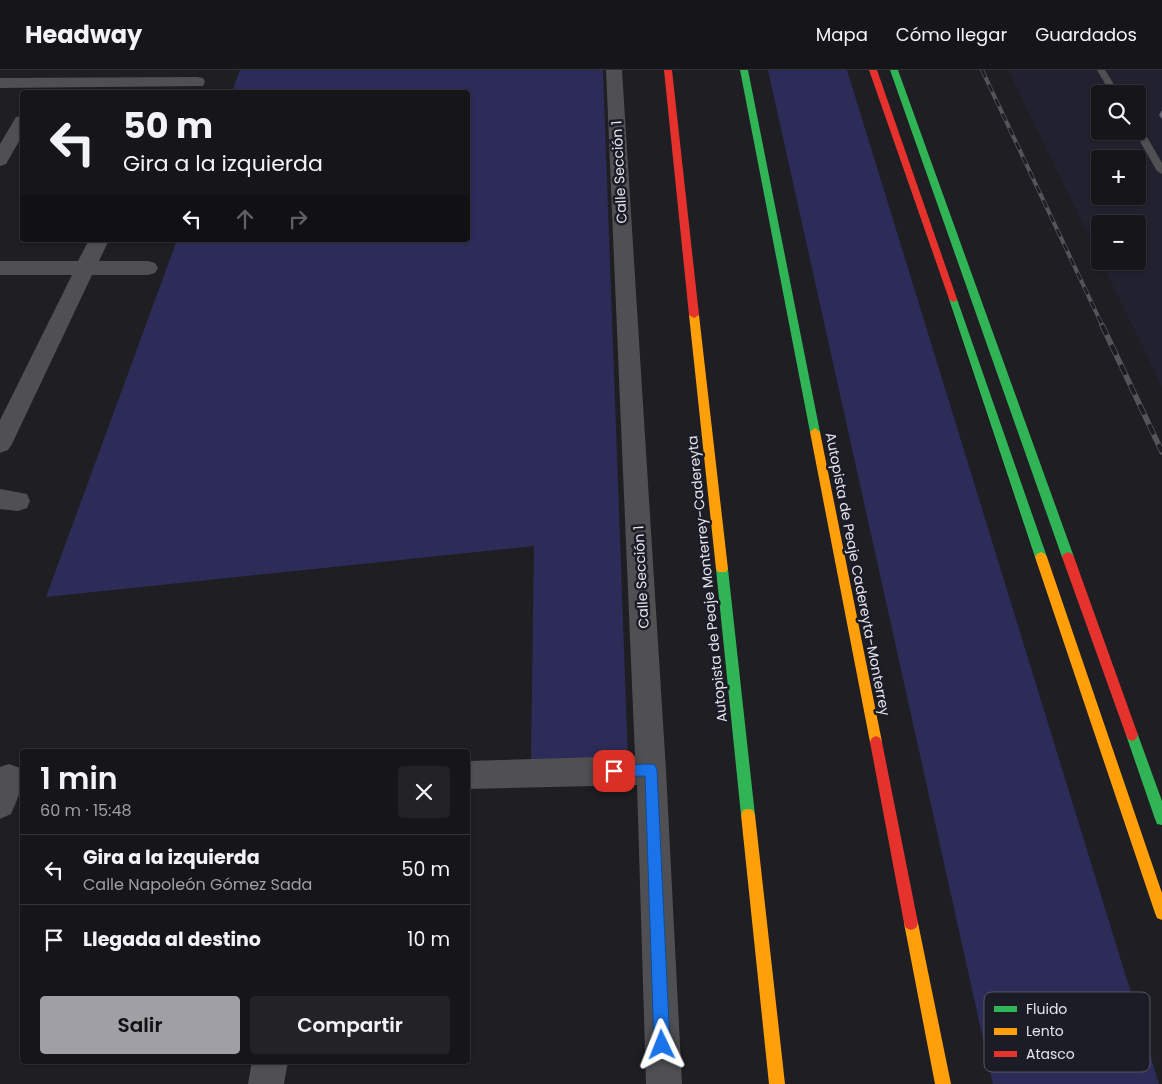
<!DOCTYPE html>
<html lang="es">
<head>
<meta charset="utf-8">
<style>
  body { margin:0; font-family:Poppins,sans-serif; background:#232327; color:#f1f3f6; height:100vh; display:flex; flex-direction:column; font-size:19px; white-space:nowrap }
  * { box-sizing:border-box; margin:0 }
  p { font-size:16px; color:#9e9fa2 }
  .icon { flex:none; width:28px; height:28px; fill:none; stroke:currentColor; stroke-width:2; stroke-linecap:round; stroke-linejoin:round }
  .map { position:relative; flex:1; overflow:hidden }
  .details { position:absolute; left:20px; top:679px; width:450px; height:315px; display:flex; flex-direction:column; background:#16161a; border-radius:5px; box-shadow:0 1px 4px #0004,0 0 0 1px #353539 }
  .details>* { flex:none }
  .top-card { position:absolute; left:20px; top:20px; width:450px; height:152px; border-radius:5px; box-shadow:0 1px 4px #0004,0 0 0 1px #353539; background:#16161a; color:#f1f3f6; overflow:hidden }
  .controls { position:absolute; left:1091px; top:15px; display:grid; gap:10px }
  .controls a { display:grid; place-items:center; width:55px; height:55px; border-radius:5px; background:#16161a; box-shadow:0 1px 4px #0004,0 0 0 1px #353539; font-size:25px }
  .pin { position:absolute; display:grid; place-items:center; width:42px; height:42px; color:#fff; margin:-21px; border-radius:10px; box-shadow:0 2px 8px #0006 }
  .me { position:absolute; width:55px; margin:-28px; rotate:358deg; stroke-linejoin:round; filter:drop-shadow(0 0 4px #0008) }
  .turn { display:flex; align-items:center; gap:18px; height:105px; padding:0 20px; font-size:22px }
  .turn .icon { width:65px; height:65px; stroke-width:2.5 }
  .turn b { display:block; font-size:35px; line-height:42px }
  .lanes { display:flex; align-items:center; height:48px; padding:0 20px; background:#0003; justify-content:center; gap:25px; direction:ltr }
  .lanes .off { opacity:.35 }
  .round { display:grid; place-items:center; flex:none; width:52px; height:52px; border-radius:5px; background:#232327 }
  .overview { display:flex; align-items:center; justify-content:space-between; height:85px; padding:0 20px }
  h1 { font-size:30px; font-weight:600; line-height:38px }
  .button { display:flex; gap:10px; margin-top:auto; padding:10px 20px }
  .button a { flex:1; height:58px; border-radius:5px; background:#9f9fa5; color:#111; font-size:20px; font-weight:600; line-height:58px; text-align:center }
  .button a+a { background:#232327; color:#f1f3f6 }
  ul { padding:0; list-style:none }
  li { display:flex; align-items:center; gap:15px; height:70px; padding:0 20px; border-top:1px solid #353539 }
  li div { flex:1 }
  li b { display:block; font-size:19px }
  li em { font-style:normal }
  header { display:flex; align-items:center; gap:30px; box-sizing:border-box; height:70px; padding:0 25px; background:#16161a; border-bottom:1px solid #353539 }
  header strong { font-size:24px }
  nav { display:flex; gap:28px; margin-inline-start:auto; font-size:18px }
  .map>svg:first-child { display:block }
  .built { fill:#21212f; fill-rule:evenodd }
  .green { fill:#2d2c59 }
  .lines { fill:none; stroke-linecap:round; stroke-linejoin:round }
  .lane { fill:#505053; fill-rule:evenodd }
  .street { fill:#505053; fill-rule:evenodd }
  .fast { fill:#30b455; fill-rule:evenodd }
  .slow { fill:#ff9f0a; fill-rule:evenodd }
  .jam { fill:#e5322d; fill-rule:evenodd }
  .rail-far1-casing { stroke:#555559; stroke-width:4 }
  .rail-casing { stroke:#555559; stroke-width:5.5 }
  .rail-far1 { stroke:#1b1c26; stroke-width:2.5; stroke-dasharray:8; stroke-linecap:butt }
  .rail { stroke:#1b1c26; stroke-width:4; stroke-dasharray:11; stroke-linecap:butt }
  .wall { fill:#676775 }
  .route { fill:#1a73e8; stroke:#114b97 }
  .labels { text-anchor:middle; stroke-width:5; stroke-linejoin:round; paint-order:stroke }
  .street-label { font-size:14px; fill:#e4e4eb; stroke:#1b1c26 }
  .key { fill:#1b1c26; stroke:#575861; stroke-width:1 }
  .key-label { font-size:14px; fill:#e4e4eb }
</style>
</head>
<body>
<header>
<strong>Headway</strong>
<nav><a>Mapa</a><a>Cómo llegar</a><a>Guardados</a></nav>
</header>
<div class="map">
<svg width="1162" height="1014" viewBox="0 0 1162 1014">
  <rect width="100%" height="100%" fill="#1e1e23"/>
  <path class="built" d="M1008 0H1162V317L1101 191H1138V154H1100V190ZM1100 24H1138V61H1100ZM1100 89H1138V126H1100Z"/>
  <path class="green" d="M240 0H603L628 690 531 693 534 476 46 527 177 170H468V22H232Z
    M768 0H847L1159 1014H993Z"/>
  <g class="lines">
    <path class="lane" d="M1097 0H1105L1120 24H1111Z
      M1138 57 1143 60 1162 93V104L1157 101 1134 61H1138Z"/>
    <path class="street" d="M606 0H622L666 700 682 1014H646L637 715 468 719V691L635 686Z
      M197 7 203 8 205 12 203 16 0 18V8Z
      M22 46V66L6 94 0 96V74L16 47Z
      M89 170H109L99 191H148L155 193 158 198 155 203 148 205H92L12 374 8 380 0 383V350L72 205H0V191H78Z
      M0 419 27 424 30 431 27 438 18 441 0 439Z
      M9 694 20 698C26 713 17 730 11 744L0 749V697Z
      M252 991H288L284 1014H248Z"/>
    <path class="fast" d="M740 0H748L820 362 815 366 810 362Z
      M890 0H898L1074 487 1072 490H1064L1062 487Z
      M953 226 957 229 1047 487 1045 490H1037L1035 487 949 229Z
      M722 494 726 496 728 499 755 745 753 750 748 751 743 750 741 745 716 499 718 496Z
      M1132 659 1136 661 1138 665 1162 731V755L1157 754 1155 749 1126 665 1128 661Z"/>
    <path class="slow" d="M694 242 699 245 728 499 726 502H718L716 499 689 245Z
      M815 358 820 362 882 672 880 676 876 678 872 676 870 672 810 362Z
      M1041 482 1045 484 1047 487 1162 823V850L1157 848 1155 843 1035 487 1037 484Z
      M748 739 753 740 755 745 785 1014H769L741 745 743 740Z
      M911 846 916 848 918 853 951 1014H935L904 853 906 848Z"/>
    <path class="jam" d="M664 0H672L699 245 694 248 689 245Z
      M869 0H877L957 229 956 231 953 232 949 229Z
      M1068 482 1072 484 1074 487 1138 665 1136 669 1132 671 1128 669 1126 665 1062 487 1064 484Z
      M876 666 880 668 882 672 918 853 916 858 911 860 906 858 904 853 870 672 872 668Z"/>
    <g class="rail-far1-casing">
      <path id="rail-far1" d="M982 0 1103 257"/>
    </g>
    <g class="rail-casing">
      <path id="rail" d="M1102 255 1162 382"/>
    </g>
    <use href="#rail-far1" class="rail-far1"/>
    <use href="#rail" class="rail"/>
  </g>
  <path class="wall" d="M1162 40V49L1159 45Z"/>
  <path class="route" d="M651 694 655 695 657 700 670 975 667 980 662 982 657 980 654 975 645 706 614 707 610 705 608 701 610 696 614 695Z"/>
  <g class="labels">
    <g class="street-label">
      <text transform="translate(619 102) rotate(-93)" y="5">Calle Sección 1</text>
      <text transform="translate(858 504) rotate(79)" y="5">Autopista de Peaje Cadereyta-Monterrey</text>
      <text transform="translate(641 507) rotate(-93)" y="5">Calle Sección 1</text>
      <text transform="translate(707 509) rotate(-96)" y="5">Autopista de Peaje Monterrey-Cadereyta</text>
    </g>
  </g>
  <rect x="984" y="922" width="166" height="80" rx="8" class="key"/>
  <rect x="994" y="936" width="23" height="6" fill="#30b455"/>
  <rect x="994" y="958" width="23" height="7" fill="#ff9f0a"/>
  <rect x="994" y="981" width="23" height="6" fill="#e5322d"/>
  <g class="key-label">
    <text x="1026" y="944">Fluido</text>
    <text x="1026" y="966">Lento</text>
    <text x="1026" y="989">Atasco</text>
  </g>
</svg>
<div class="controls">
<a><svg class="icon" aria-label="search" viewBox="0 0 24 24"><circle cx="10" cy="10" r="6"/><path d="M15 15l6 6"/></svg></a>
<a>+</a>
<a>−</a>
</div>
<div class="pin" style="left:614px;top:701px;background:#d93025"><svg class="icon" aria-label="arrive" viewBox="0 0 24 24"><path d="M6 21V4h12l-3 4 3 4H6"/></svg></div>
<svg class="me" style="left:662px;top:975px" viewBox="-20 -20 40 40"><path d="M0-17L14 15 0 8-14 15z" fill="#1a73e8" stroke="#fff" stroke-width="4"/></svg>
<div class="top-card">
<div class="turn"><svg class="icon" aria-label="left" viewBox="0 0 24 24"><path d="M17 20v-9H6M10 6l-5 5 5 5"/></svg><div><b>50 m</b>Gira a la izquierda</div></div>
<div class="lanes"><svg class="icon" aria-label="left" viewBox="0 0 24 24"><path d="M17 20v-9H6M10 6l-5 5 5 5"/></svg><svg class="icon off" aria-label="ahead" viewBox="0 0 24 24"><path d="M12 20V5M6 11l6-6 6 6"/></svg><svg class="icon off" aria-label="right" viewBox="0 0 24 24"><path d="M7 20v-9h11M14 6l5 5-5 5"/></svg></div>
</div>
<section class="details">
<div class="overview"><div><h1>1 min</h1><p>60 m · 15:48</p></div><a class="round"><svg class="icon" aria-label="close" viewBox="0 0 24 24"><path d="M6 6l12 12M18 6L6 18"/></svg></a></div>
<ul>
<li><svg class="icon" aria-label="left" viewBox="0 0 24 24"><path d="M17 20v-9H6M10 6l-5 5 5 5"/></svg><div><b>Gira a la izquierda</b><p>Calle Napoleón Gómez Sada</p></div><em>50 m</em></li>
<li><svg class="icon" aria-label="arrive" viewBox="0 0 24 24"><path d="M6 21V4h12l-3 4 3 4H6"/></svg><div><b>Llegada al destino</b></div><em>10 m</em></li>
</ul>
<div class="button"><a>Salir</a><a>Compartir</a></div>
</section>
</div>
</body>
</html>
